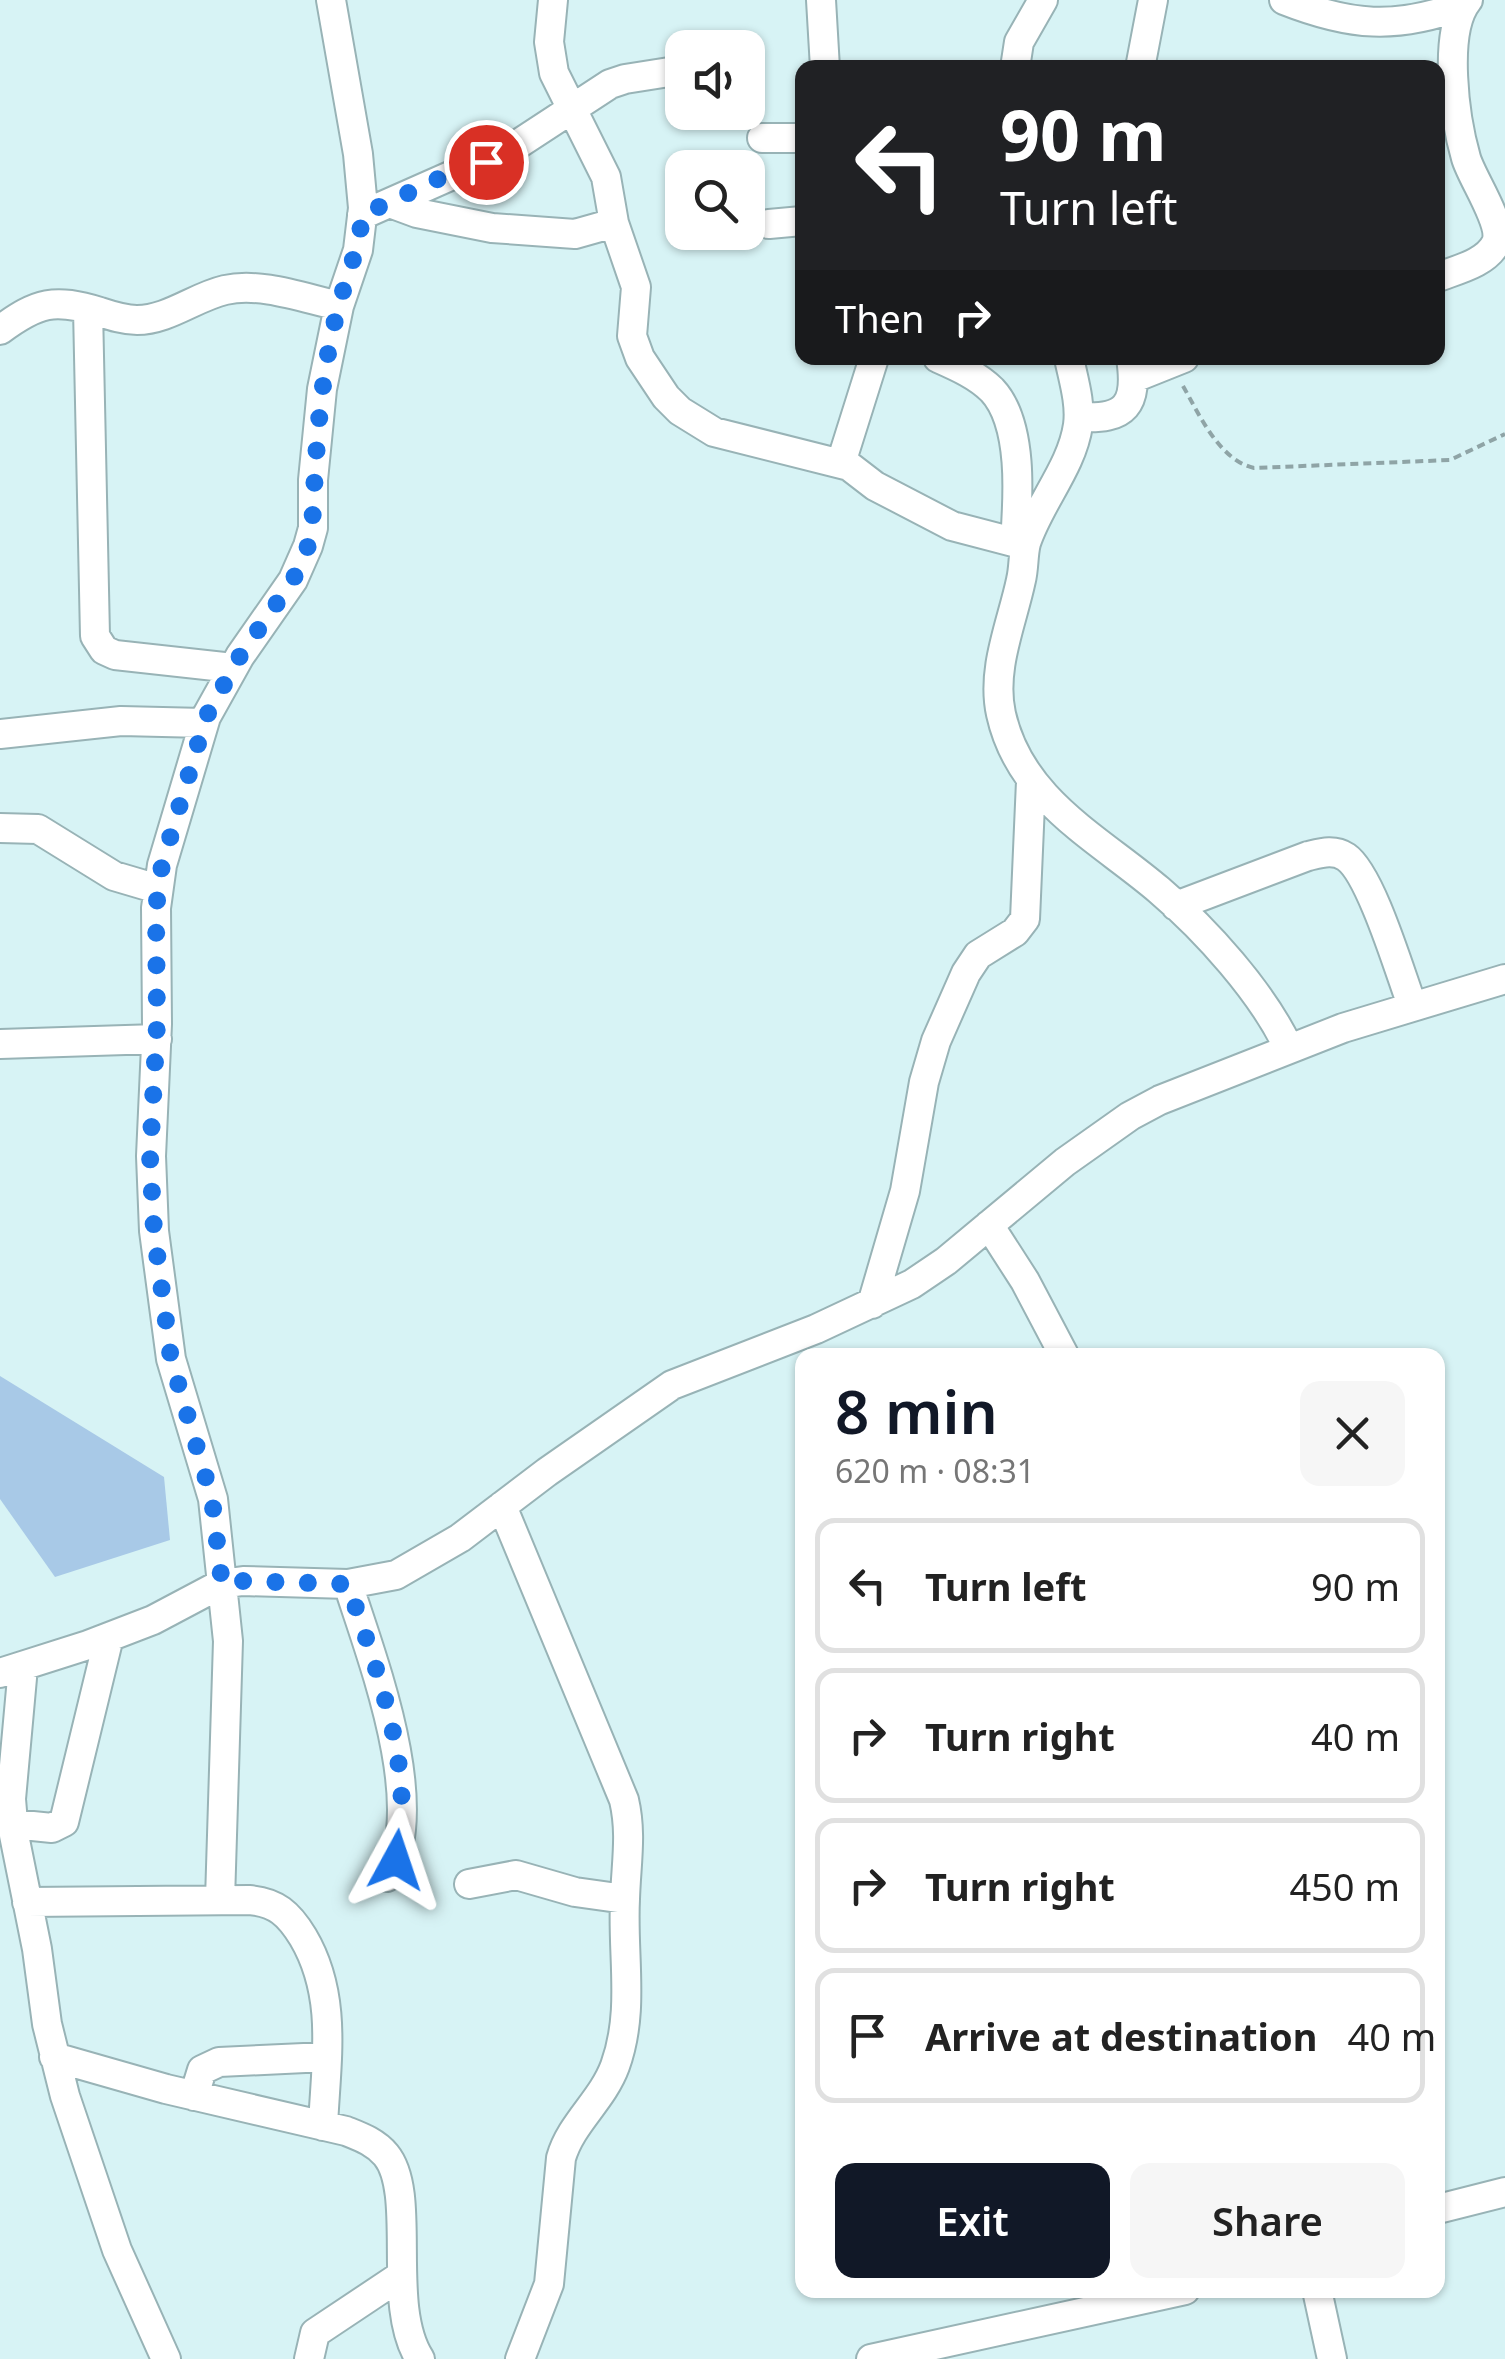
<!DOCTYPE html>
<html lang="en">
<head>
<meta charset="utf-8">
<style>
  body { margin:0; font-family:"Noto Sans",sans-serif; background:#f6f6f6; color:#222; height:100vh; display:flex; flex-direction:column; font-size:38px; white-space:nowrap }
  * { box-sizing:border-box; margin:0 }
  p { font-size:32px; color:#767676 }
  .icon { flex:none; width:55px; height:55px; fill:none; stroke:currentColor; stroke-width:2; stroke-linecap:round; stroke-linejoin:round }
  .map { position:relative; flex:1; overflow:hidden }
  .side { position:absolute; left:795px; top:1348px; width:650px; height:950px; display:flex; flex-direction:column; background:#fff; border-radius:20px; box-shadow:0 2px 8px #0004 }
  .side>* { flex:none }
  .banner { position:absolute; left:795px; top:60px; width:650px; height:305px; border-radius:20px; box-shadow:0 2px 8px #0004; background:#202124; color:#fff; overflow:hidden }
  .controls { position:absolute; left:665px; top:30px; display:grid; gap:20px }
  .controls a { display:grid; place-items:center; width:100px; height:100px; border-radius:20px; background:#fff; box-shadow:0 2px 8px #0004; font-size:50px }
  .pin { position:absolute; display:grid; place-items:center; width:85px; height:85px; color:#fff; margin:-42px; border:5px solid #fff; border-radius:50%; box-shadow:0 2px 10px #0007 }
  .me { position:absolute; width:110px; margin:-55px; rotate:5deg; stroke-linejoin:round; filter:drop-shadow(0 0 8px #0008) }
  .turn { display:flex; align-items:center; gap:35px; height:210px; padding:0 40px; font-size:45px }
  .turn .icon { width:130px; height:130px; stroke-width:2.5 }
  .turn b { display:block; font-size:70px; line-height:85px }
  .then { display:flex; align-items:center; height:95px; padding:0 40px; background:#0003; gap:20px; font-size:38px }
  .round { display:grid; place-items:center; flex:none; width:105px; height:105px; border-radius:20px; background:#f6f6f6 }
  .headline { display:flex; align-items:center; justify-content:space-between; height:170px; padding:0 40px }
  h1 { font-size:60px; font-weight:600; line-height:75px; color:#111827 }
  .button { display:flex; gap:20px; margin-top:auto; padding:20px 40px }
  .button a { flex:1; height:115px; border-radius:20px; background:#111827; color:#fff; font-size:40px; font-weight:600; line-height:115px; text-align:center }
  .button a+a { background:#f6f6f6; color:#222 }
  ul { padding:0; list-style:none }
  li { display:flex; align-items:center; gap:30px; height:135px; margin:0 20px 15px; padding:0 20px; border:5px solid #e0e0e0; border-radius:20px }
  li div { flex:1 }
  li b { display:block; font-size:38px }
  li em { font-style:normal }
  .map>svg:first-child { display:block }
  .water { fill:#a8c9e7 }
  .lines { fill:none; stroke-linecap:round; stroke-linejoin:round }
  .minor-casing { stroke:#98b3b6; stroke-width:32 }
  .path { stroke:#8fa4a6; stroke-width:4; stroke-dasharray:8 5; stroke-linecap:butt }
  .minor { stroke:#fff; stroke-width:28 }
  .route { stroke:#1a73e8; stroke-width:18; stroke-dasharray:0 32.4 }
</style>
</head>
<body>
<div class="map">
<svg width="1505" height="2359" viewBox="0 0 1505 2359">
  <rect width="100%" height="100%" fill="#d7f3f5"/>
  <path class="water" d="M0 1376 164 1477 170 1540 55 1577 0 1499Z"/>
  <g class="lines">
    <g class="minor-casing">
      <path id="minor" d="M553 0 549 42 554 73 606 177 614 223 636 287 632 336 640 358 666 397 680 411 714 432 849 466 875 486 952 526 1025 545
        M821 0 825 68
        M1284 0C1350 26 1396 30 1463 5
        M1015 68 1019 42 1043 0
        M1140 68 1153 0
        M762 138H802
        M390 203 417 213 492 228 575 234 614 223
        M362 215 509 150 610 84 625 79 682 70
        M769 224 802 221
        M1438 277C1456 270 1487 263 1496 243 1504 224 1472 179 1466 158 1455 120 1442 32 1468 0
        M88 309 95 636 104 650 115 655 233 668
        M0 330C38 302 54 298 100 312 112 316 124 320 137 320 168 320 195 297 225 290 261 282 303 298 339 306
        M938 358C956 366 977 375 992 390 1024 424 1018 500 1015 542
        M1069 358C1073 378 1081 403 1078 425 1072 467 1039 503 1026 543 1023 554 1024 568 1021 580 1012 623 991 669 1001 714 1020 800 1098 838 1159 890 1206 930 1262 992 1288 1047
        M1134 378 1184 358
        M1079 417C1126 420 1138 405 1131 358
        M841 463 874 358
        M0 734 121 721 204 723
        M0 828 38 829 114 876 158 889
        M1176 906 1308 856C1321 853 1334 849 1346 857 1371 874 1400 973 1412 1005
        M0 1044 157 1039
        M989 1225 1025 1281 1064 1355
        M872 1304 905 1191 924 1082 936 1041 966 973 978 955 1015 932 1025 919 1031 781
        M502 1506 624 1800C632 1834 626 1864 625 1899 622 1956 635 2011 615 2066 602 2101 571 2123 561 2158L549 2284 520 2359
        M348 1584C372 1659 429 1805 387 1877
        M23 1667 11 1799 14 1835 37 1949 47 2024 65 2096 117 2250 166 2359
        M0 1673 88 1645 153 1620 221 1584 243 1581 348 1584 396 1575 460 1538 547 1472 672 1385 816 1329 912 1284 946 1261 1065 1162 1130 1116 1160 1100 1343 1028 1505 979
        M13 1824 52 1828 64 1822 109 1637
        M469 1884 516 1875 575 1892 625 1899
        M220 1900 228 1641 213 1499 171 1359 154 1231 151 1156 157 1024 156 908 162 865 206 717 240 656 293 580 308 546 313 528V480L322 389 339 306 358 250 363 208 358 154 331 0
        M27 1902 249 1900C276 1902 289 1914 303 1937 338 1996 326 2060 323 2126
        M54 2057 166 2089 346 2131C361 2137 375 2142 386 2155 418 2194 385 2305 420 2359
        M194 2096 202 2070 219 2062 326 2057
        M1438 2209 1505 2192
        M1317 2290 1332 2359
        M309 2359 315 2333 402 2275
        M871 2359 1185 2290"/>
    </g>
    <path class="path" d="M1183 386C1199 414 1219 460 1254 468L1450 460 1505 434"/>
    <use href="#minor" class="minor"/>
  </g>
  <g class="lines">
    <path class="route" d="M396 1860C417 1770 376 1670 348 1584L243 1581 222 1584 212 1499 171 1359 154 1231 150 1156 157 1024 156 908 162 865 206 717 240 656 293 580 308 546 312 528C316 453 319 378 339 305 347 274 360 247 362 215L438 179 486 162"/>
  </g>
</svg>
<div class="controls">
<a><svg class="icon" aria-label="sound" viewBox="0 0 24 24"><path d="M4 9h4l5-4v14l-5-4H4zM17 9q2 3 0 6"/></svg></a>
<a><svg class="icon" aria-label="search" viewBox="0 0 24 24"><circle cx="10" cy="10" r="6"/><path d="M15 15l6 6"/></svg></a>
</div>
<div class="pin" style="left:486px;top:162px;background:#d93025"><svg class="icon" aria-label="arrive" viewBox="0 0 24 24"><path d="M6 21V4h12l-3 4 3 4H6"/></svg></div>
<svg class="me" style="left:396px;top:1860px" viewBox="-20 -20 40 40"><path d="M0-17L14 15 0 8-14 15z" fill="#1a73e8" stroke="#fff" stroke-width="4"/></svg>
<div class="banner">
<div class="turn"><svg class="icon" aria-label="left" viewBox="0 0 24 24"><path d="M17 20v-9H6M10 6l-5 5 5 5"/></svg><div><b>90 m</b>Turn left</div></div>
<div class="then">Then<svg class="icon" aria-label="right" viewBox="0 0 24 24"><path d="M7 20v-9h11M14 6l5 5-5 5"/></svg></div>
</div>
<section class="side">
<div class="headline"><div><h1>8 min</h1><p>620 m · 08:31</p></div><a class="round"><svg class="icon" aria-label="close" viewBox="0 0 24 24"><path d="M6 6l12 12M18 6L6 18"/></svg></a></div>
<ul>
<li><svg class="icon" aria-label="left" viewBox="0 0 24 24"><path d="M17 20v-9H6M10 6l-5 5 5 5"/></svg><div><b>Turn left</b></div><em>90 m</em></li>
<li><svg class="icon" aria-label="right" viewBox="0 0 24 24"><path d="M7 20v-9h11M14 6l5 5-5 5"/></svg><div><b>Turn right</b></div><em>40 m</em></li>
<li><svg class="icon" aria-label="right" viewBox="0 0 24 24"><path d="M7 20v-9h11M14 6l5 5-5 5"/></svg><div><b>Turn right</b></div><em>450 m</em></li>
<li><svg class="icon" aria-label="arrive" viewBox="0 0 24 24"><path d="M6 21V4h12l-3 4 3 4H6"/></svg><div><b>Arrive at destination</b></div><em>40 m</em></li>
</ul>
<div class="button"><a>Exit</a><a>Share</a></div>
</section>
</div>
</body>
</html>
